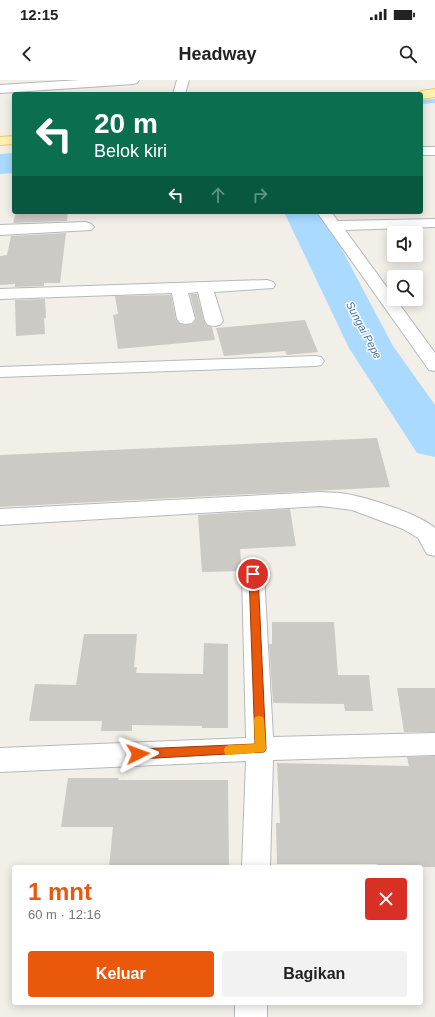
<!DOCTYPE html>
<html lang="id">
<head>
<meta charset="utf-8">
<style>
  body { margin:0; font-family:Helvetica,sans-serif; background:#f2f2f2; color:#222; height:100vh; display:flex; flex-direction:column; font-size:15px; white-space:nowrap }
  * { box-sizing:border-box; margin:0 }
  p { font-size:13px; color:#767676 }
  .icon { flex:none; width:22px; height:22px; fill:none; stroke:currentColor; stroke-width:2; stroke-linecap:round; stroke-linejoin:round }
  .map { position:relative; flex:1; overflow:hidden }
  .sheet { position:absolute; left:12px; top:785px; width:411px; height:140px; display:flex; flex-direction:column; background:#fff; border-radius:4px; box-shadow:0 2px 10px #0003 }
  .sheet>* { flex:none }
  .hud { position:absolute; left:12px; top:12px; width:411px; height:122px; border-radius:4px; box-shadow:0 2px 10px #0003; background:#0b6e4f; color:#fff; overflow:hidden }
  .fabs { position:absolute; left:387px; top:146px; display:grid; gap:8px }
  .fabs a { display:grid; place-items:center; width:36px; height:36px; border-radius:4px; background:#fff; box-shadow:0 2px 10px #0003; font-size:20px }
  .pin { position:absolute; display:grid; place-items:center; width:34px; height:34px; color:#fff; margin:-17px; border:2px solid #fff; border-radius:50%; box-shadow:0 1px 4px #0007 }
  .me { position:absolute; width:44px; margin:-22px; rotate:87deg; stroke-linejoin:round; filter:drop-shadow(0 0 3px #0008) }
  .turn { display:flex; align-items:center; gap:14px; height:84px; padding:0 16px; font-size:18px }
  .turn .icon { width:52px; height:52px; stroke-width:2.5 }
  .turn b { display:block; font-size:28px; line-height:34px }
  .lanes { display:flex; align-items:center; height:38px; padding:0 16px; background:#0003; justify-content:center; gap:20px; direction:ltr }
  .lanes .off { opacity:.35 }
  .round { display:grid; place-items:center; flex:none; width:42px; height:42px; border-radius:4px; background:#f2f2f2 }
  .overview { display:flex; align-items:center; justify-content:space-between; height:68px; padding:0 16px }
  h1 { font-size:24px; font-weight:700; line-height:30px; color:#ea580c }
  .primary-button { display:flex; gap:8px; margin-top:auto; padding:8px 16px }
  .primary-button a { flex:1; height:46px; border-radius:4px; background:#ea580c; color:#fff; font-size:16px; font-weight:700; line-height:46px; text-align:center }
  .primary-button a+a { background:#f2f2f2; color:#222 }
  .status { display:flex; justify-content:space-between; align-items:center; height:28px; padding:0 20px; background:#fff; direction:ltr }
  .status svg { height:11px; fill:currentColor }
  header { display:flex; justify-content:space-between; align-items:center; height:52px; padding:0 16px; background:#fff; font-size:18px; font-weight:700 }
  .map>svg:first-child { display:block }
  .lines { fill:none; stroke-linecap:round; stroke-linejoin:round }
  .stream { fill:#aadaff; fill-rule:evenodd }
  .river { fill:#aadaff; fill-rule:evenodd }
  .building { fill:#cccac5 }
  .minor-casing { stroke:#b5b8bc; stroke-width:2 }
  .major-casing { stroke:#f2c960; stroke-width:2 }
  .minor { fill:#fff; fill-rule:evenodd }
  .major { fill:#fff2af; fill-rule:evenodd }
  .route { fill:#ea580c; stroke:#983908 }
  .slow { fill:#f59e0b }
  .labels { text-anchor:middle; stroke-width:3; stroke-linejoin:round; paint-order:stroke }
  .far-water-label { font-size:11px; font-style:italic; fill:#4174aa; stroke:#fff }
</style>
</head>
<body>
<div class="status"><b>12:15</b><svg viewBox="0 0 49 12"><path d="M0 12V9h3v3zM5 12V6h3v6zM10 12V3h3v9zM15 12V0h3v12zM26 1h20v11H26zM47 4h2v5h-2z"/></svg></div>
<header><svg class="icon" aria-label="back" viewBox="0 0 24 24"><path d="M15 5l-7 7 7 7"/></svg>Headway<svg class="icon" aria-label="search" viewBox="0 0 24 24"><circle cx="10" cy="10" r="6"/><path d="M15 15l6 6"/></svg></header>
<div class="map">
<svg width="435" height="937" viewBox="0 0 435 937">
  <rect width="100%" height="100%" fill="#f1efe8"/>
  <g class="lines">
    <path class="stream" d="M435 19V23L421 24V20Z"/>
    <path class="river" d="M14 73V93L0 94V74Z
      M284 132H322L393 266 435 325V377L417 373 349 268Z"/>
  </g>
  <path class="building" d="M16 132H68L67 141 13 143Z
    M66 153 60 203H44V206L15 207V204L0 205V176L7 175 11 156Z
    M190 214H197L204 241 207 246 212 247 215 260 118 269 113 235 118 234 115 216 171 215 176 240 180 244 186 245 193 244 196 239Z
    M45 219 46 238H44L45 254 16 256 15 220Z
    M305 240 318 272 287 275 285 271 224 276 216 248Z
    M377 358 390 407 0 427V375Z
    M290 429 296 466 240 469 242 491 202 492 198 435Z
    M272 542H334L338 595H369L373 631H345L344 624 273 623 269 564H272Z
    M84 554H137L134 587H137L136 593 203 594 204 563 228 564V648H202V646L132 645V651H101L102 641H29L35 604 76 605Z
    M397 608H435V652H404Z
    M435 676V787H377V784H277L276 743H280L277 683 409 686 407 677Z
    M68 698H119L118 700H228L229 787H109L113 747H61Z"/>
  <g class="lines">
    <g class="minor-casing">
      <path id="minor" d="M80 0H139L137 3 133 4 0 13V5Z
        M177 0H189L185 14H173Z
        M421 67H435V75H421Z
        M317 132H331L338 141 435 139V147L345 150 435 273V291L429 290Z
        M86 142 91 144 94 147 91 150 0 155V145Z
        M267 200 273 202 275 205 273 208 214 212 223 241 220 245 214 246 208 245 205 241 198 212 188 213 195 239 192 243 186 244 180 243 177 239 172 213 0 219V209Z
        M315 276 321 277 324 281 321 285 315 286 0 297V287Z
        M321 412C329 413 338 412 346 414 367 417 419 434 435 448V476L427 474 418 458 403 449 352 430 321 426 0 445V429Z
        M253 486 261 488 264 494 273 657 435 653V675L273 680 270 787H242L246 681 0 692V668L246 658 242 494 245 488Z
        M235 923H267V937H235Z"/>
    </g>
    <g class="major-casing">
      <path id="major" d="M435 9V17L421 19V14H416L421 11Z
        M14 56V64L0 65V57Z"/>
    </g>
    <use href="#minor" class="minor"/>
    <use href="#major" class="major"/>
  </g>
  <path class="route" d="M253 490 258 494 266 669 264 672 138 679 134 678 132 674 134 671 138 669 255 664 249 494Z"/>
  <path class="slow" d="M259 636 263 637 264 640 266 669 264 672 229 675 225 674 224 670 225 667 229 665 255 664 254 640 255 637Z"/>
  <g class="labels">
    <g class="far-water-label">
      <text transform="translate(364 250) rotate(62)" y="4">Sungai Pepe</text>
    </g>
  </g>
</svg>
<div class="fabs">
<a><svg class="icon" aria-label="sound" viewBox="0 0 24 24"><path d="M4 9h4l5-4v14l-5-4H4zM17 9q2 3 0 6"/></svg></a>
<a><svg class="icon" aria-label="search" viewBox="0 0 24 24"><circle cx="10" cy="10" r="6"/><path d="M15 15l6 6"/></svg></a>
</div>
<div class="pin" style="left:253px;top:494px;background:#d93025"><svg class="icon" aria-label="arrive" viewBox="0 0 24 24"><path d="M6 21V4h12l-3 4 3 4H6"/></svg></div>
<svg class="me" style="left:138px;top:674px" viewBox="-20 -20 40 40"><path d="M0-17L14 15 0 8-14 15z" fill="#ea580c" stroke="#fff" stroke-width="4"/></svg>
<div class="hud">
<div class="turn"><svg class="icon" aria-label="left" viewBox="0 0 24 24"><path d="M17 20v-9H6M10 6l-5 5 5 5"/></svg><div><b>20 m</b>Belok kiri</div></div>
<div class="lanes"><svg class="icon" aria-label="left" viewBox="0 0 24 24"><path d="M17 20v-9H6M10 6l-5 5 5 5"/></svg><svg class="icon off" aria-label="ahead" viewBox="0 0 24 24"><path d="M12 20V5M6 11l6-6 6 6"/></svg><svg class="icon off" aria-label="right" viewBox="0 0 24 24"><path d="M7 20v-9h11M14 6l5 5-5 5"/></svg></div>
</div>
<section class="sheet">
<div class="overview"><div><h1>1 mnt</h1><p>60 m · 12:16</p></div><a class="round" style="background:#d93025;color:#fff"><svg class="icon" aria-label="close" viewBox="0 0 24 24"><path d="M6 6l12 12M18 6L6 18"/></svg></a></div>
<div class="primary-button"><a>Keluar</a><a>Bagikan</a></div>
</section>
</div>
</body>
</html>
